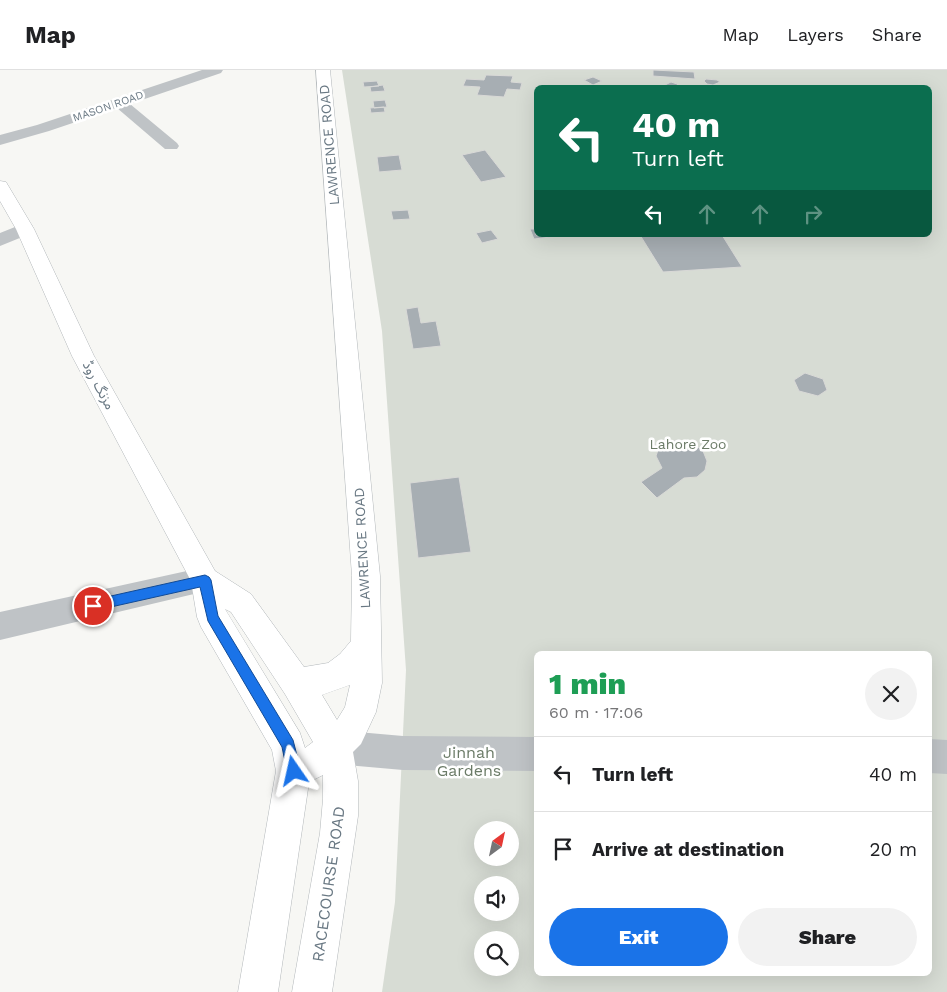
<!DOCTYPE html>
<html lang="en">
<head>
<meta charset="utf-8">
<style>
  body { margin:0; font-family:"Work Sans","Noto Sans Arabic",sans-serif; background:#f2f2f2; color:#202124; height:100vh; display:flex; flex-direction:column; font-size:19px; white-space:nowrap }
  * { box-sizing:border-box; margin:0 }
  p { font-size:16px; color:#757577 }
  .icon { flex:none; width:28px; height:28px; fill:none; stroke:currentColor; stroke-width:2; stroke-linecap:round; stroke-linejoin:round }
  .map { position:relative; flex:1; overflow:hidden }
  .sheet { position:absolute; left:534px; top:581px; width:398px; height:325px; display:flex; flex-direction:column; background:#fff; border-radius:8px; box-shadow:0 5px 20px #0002 }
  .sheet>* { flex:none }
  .hud { position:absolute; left:534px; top:15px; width:398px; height:152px; border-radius:8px; box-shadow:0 5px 20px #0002; background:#0b6e4f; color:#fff; overflow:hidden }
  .needle { width:32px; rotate:33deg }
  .buttons { position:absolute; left:474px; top:751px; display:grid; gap:10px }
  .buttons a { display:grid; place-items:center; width:45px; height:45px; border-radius:50%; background:#fff; box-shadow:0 5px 20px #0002; font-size:25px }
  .pin { position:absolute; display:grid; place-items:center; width:42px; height:42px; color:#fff; margin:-21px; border:2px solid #fff; border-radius:50%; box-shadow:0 1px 5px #0007 }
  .me { position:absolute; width:55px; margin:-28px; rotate:349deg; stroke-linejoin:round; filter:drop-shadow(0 0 4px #0008) }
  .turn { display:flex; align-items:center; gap:18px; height:105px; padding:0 15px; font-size:22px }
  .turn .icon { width:65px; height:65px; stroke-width:2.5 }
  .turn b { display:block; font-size:35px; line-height:42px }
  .lanes { display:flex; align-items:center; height:48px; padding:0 15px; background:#0003; justify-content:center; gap:25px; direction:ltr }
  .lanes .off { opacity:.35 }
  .round { display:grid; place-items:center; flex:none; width:52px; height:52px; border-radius:26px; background:#f2f2f2 }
  .headline { display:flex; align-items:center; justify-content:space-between; height:85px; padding:0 15px }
  h1 { font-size:30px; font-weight:800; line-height:38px; color:#1e9e55 }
  .primary-button { display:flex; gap:10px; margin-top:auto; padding:10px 15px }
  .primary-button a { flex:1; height:58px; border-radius:30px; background:#1a73e8; color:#fff; font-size:20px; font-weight:800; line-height:58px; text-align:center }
  .primary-button a+a { background:#f2f2f2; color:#202124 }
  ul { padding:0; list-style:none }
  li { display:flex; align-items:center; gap:15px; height:75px; padding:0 15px; border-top:1px solid #e0e0e0 }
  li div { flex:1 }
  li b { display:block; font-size:19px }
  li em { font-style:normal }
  header { display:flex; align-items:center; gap:30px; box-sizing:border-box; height:70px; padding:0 25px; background:#fff; border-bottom:1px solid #e0e0e0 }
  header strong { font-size:24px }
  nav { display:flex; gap:28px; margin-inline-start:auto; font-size:18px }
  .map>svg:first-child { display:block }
  .green { fill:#d7dcd4; fill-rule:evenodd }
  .building { fill:#a7aeb3; stroke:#d9d9d7 }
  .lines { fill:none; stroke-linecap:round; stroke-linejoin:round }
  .major-casing { stroke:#b2b7ba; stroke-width:1 }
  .minor { fill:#bfc3c6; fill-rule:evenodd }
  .major { fill:#fff; fill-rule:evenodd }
  .route { fill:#1a73e8; stroke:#114b97 }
  .labels { text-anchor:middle; stroke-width:5; stroke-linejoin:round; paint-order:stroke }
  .far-street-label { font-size:11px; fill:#697883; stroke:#fff }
  .street-label { font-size:14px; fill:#697883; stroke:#fff }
  .park-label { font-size:14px; fill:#6b7b67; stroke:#fff }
  .near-park-label { font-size:16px; fill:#6b7b67; stroke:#fff }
  .near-street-label { font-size:16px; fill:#697883; stroke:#fff }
</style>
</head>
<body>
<header>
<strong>Map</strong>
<nav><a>Map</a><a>Layers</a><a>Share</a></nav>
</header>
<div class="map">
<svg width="947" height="922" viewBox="0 0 947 922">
  <rect width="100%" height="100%" fill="#f7f7f4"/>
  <path class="green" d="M342 0H947V922H382L395 832 406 600 382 261ZM536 18H929V165H536ZM536 584H929V904H536ZM482 760H510V788H482ZM482 815H510V842H482ZM482 870H510V898H482Z"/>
  <path class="building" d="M653 0 694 2 695 9 653 6Z
    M486 5 513 6 511 12 522 13 520 20 507 19 504 27 477 25 480 17 463 16 466 9 484 10Z
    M593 7 602 11 593 15 584 10Z
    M706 9 717 10 720 12 713 15 707 14 704 11Z
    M377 11 379 16 364 17 363 12Z
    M671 12 677 14 680 17 665 18 663 16Z
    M383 15 385 21 371 22 370 17Z
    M385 30 387 37 374 38 373 31Z
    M384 37 385 42 371 43 370 38Z
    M485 80 506 107 481 112 462 85Z
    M399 85 402 100 379 102 377 87Z
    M408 140 410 149 393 150 391 141Z
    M530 159H536V165H550L551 167 534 169Z
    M491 160 498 169 482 173 476 163Z
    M640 165H722L742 197 663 202Z
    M418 237 421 253 436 251 441 276 413 279 406 239Z
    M805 303 823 309 827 320 818 326 799 321 794 310Z
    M680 370 693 373 703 381 707 391 705 400 697 407 684 408 657 428 641 412 662 398 656 386 659 377 668 371Z
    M459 407 471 482 418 488 410 413Z"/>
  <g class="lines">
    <g class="major-casing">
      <path id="major" d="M316 0H330L380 506 382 613 376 642 361 674 353 682 358 711V746L332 922H292L320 763 323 729V705L309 712 278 922H238L276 701 272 680 201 557 197 547 191 511 72 286 16 159 0 131V111L6 112 34 159 94 286 215 501 251 524 304 597 328 593 340 584 351 571 352 506ZM225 539 231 542 285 624 313 672 305 678 300 663ZM350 615 345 637 337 650 322 625Z"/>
    </g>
    <path class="minor" d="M202 0H223L221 3 130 34 177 73 179 76 177 79H165L117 38 49 61 0 75V65L37 55Z
      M25 153 32 155 34 159 32 163 0 176V163Z
      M205 497 215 501 219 510 215 519 0 570V542Z
      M335 660 403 666 536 667V701L403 700 335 694 323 689 318 677 323 665Z
      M929 669 947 670V704L929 703Z"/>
    <use href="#major" class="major"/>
  </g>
  <path class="route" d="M205 505 209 507 211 510 218 546 293 670 301 701 299 706 294 708 288 706 282 677 208 551 200 517 93 541 89 539 87 536 89 532 93 530Z"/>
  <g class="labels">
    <g class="far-street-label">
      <text transform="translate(108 36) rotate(-19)" y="4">MASON ROAD</text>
    </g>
    <g class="street-label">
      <text transform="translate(329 75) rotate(-95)" y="5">LAWRENCE ROAD</text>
      <text transform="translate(99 315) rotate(62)" y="5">مزنگ روڈ</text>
      <text transform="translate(362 478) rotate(-93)" y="5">LAWRENCE ROAD</text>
    </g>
    <g class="park-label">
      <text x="688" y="379">Lahore Zoo</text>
    </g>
    <g class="near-park-label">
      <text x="469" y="688">Jinnah<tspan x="469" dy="18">Gardens</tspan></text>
    </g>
    <g class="near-street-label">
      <text transform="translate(328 814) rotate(-82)" y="6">RACECOURSE ROAD</text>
    </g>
  </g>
</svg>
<div class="buttons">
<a><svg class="needle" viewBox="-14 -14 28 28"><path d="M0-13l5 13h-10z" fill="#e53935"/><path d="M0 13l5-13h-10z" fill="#757577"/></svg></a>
<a><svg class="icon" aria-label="sound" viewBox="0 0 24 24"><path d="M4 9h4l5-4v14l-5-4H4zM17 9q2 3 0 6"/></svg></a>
<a><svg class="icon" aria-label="search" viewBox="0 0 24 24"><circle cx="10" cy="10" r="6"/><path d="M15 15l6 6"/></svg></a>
</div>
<div class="pin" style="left:93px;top:536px;background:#d93025"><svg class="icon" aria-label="arrive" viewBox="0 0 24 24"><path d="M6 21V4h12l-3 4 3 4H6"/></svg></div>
<svg class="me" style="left:294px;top:701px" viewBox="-20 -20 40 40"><path d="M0-17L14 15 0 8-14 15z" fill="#1a73e8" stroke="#fff" stroke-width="4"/></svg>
<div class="hud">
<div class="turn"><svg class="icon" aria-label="left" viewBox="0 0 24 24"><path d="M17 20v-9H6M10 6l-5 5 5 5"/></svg><div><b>40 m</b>Turn left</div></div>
<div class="lanes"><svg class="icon" aria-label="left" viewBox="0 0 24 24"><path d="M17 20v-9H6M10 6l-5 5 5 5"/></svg><svg class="icon off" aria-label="ahead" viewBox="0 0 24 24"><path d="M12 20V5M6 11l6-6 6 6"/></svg><svg class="icon off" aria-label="ahead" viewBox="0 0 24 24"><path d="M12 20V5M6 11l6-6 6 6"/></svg><svg class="icon off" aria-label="right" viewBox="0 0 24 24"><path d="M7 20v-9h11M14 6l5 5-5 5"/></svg></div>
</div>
<section class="sheet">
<div class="headline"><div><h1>1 min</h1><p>60 m · 17:06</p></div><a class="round"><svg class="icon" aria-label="close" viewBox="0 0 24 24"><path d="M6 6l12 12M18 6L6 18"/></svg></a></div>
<ul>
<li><svg class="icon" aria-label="left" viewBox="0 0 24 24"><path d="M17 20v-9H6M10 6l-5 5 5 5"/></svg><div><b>Turn left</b></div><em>40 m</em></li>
<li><svg class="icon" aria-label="arrive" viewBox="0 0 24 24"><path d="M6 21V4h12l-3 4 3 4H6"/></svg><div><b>Arrive at destination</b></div><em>20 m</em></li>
</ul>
<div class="primary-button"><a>Exit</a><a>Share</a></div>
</section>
</div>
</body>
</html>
